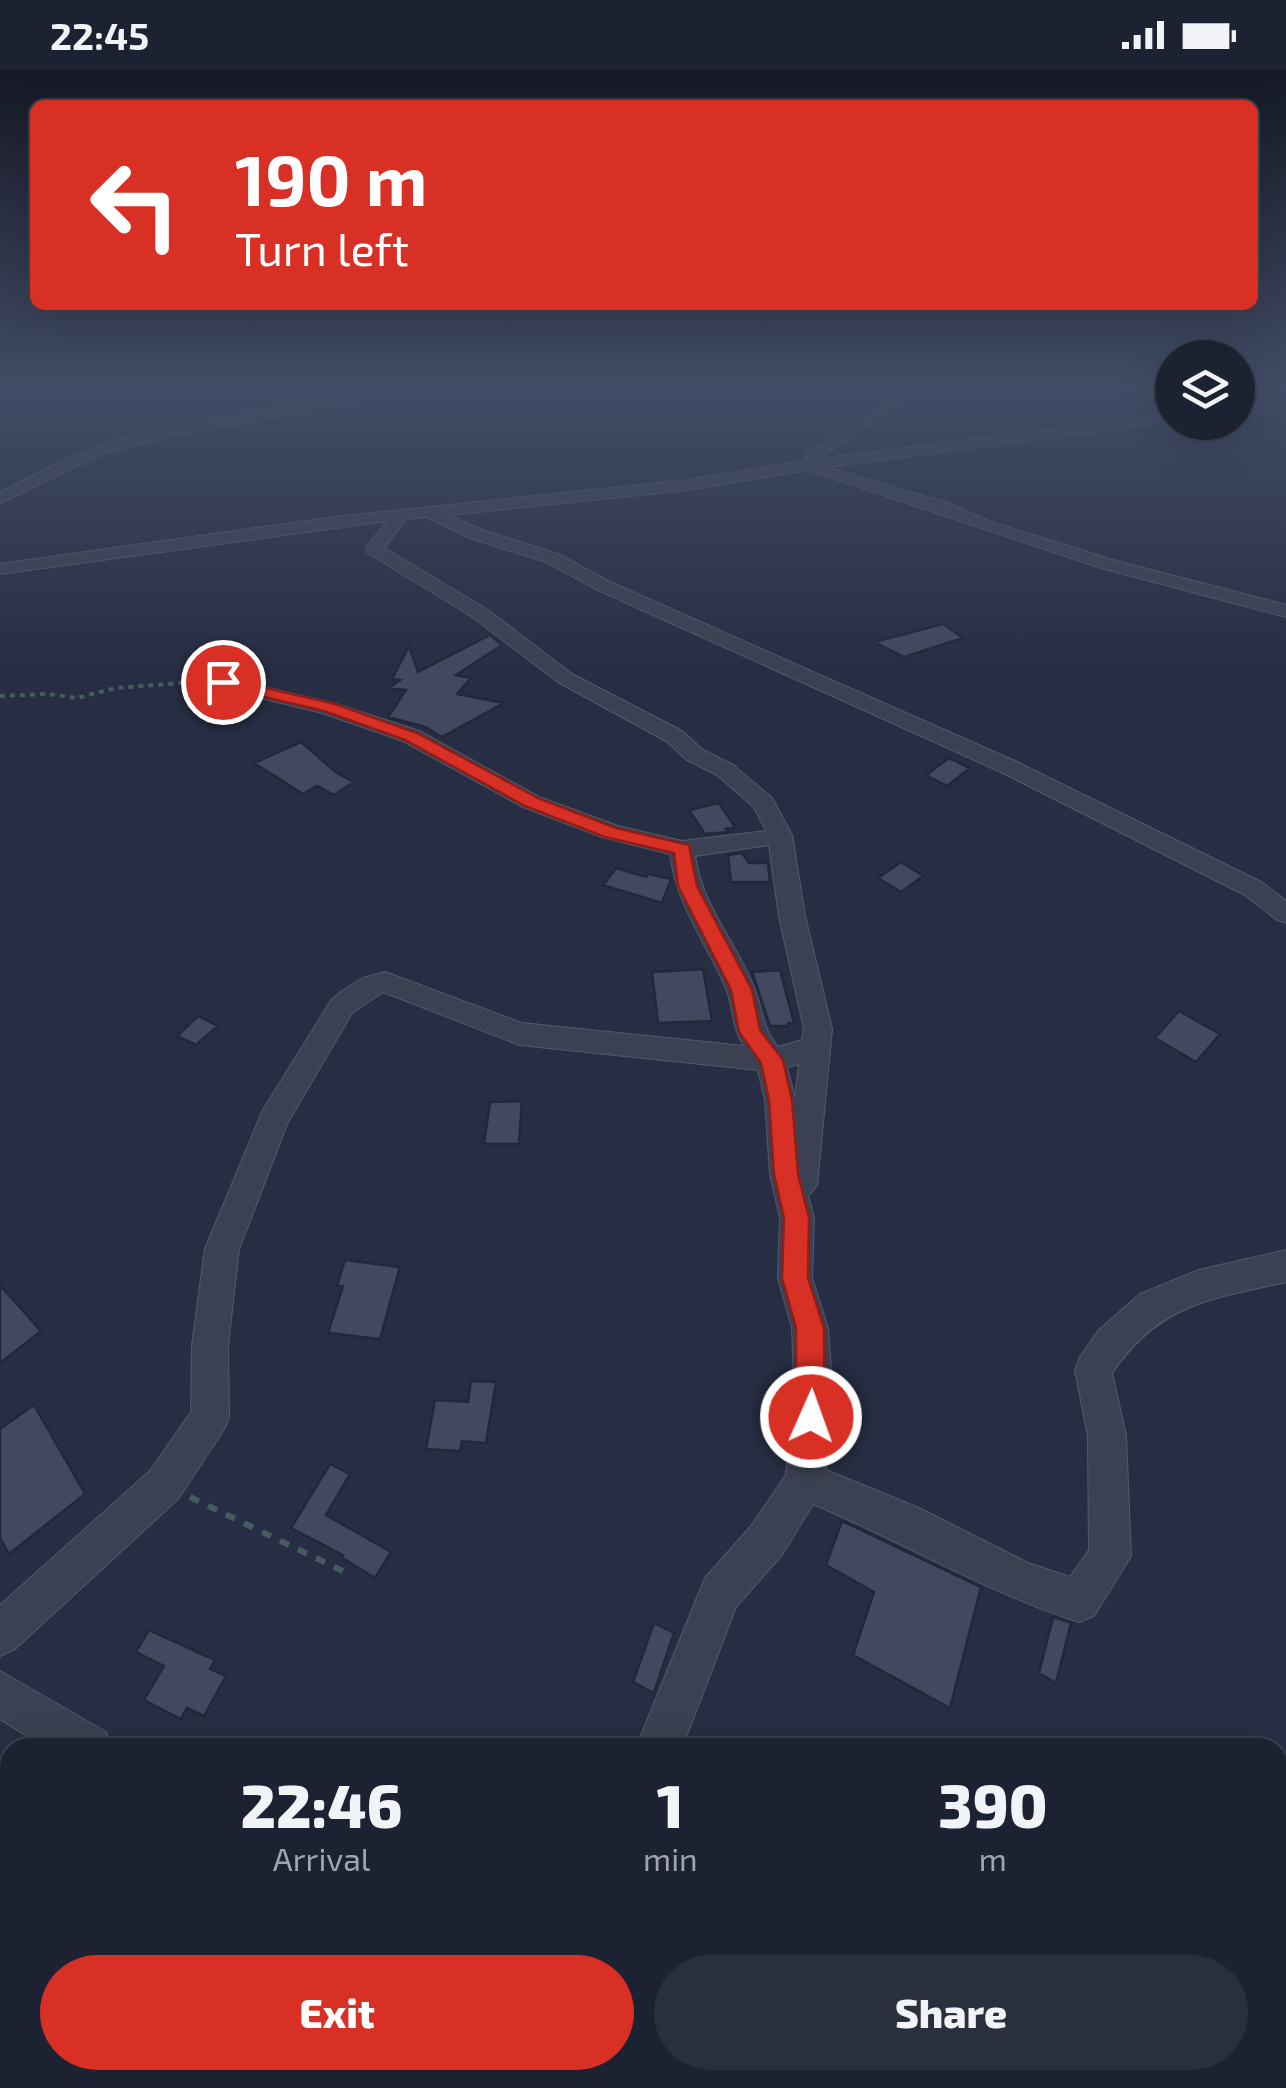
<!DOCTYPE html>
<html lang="en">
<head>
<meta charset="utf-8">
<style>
  body { margin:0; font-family:"Exo 2",sans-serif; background:#2a2f3e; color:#f1f3f6; height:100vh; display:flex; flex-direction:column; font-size:38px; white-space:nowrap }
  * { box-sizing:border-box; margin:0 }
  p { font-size:32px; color:#a0a4ac }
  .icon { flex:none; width:55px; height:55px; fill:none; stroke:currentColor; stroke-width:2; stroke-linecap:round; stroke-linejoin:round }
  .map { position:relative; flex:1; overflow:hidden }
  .drawer { position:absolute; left:0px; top:1668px; width:1288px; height:352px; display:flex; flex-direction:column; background:#1d2232; border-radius:30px 30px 0 0; box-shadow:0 10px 40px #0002,0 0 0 2px #3b3f4d }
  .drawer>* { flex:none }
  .hud { position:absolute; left:30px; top:30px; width:1228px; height:210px; border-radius:15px; box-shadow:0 10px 40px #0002,0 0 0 2px #3b3f4d; background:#d93025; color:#fff; overflow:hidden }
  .buttons { position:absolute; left:1155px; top:270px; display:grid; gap:20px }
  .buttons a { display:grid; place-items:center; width:100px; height:100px; border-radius:50%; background:#1d2232; box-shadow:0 10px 40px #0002,0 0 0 2px #3b3f4d; font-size:50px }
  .pin { position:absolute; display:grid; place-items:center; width:85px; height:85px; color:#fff; margin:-42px; border:5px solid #fff; border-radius:50%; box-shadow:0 2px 10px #0007 }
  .me { position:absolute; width:110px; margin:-55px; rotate:2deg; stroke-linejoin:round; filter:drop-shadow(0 0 8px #0008) }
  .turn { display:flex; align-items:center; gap:35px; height:210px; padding:0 40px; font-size:45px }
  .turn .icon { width:130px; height:130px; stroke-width:2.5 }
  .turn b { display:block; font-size:70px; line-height:85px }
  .eta { display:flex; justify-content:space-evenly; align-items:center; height:170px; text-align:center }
  .eta b { font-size:60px; font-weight:800; line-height:70px }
  .cta { display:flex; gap:20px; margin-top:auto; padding:20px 40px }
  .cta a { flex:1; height:115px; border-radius:60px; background:#d93025; color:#fff; font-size:40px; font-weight:800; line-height:115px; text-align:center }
  .cta a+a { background:#2a2f3e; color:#f1f3f6 }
  .status { display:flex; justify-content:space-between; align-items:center; height:70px; padding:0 50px; background:#1d2232; direction:ltr }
  .status svg { height:28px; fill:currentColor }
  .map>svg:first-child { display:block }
  .building { fill:#414960; stroke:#22283a; stroke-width:2.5 }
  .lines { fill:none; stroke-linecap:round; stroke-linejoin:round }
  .minor-casing { stroke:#53596a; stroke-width:2 }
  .path-far1 { stroke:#475a60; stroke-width:4; stroke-dasharray:5 5; stroke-linecap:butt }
  .path { stroke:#475a60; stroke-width:6; stroke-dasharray:10 10; stroke-linecap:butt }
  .minor { fill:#3b4152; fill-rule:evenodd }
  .route { fill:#d93025; stroke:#8d1f18; stroke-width:2.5 }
</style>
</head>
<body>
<div class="status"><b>22:45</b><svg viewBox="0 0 49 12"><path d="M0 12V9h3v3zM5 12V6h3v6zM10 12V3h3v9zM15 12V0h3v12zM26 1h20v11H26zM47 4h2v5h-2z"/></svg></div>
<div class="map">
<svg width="1286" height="2018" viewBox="0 0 1286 2018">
  <rect width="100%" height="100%" fill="#272e43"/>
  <path class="building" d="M943 554 963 568 904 587 874 572Z
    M490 565 502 575 456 605 471 608 457 624 504 633 442 667 425 657 388 647 406 620 389 618 400 610 392 609 409 576 418 602Z
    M301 672 337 703 354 712 334 725 317 716 303 724 254 693Z
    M949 688 970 698 947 716 926 705Z
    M719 733 735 757 726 759 728 762 705 764 689 740Z
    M742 783 749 793H768L770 812H731L728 785Z
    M901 792 923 806 901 822 878 808Z
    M616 798 646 807 648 804 671 809 662 833 603 815Z
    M703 899 712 951 658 953 652 902Z
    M780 900 794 953H788V956H770L752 902Z
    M1179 941 1220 964 1196 992 1155 968Z
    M198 946 218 956 196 975 177 966Z
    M522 1031 519 1074H484L490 1032Z
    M345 1190 400 1197 380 1269 328 1263 343 1216H337Z
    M0 1215 41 1261 0 1293Z
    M471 1311 496 1312 486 1373 462 1371 460 1381 426 1379 435 1330 468 1332Z
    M34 1335 85 1424 9 1484 0 1468V1359Z
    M330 1394 350 1404 326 1445 391 1482 375 1508 341 1487 343 1485 291 1458Z
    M842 1451 981 1517 950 1638 853 1585 874 1522 826 1495Z
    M1053 1547 1071 1553 1056 1613 1039 1603Z
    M654 1553 674 1563 654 1623 633 1612Z
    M149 1560 215 1590 210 1599 226 1606 204 1646 187 1638 181 1649 144 1630 164 1596 136 1582Z"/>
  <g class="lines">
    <g class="minor-casing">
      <path id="minor" d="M380 317H401L341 336 171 366 103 384 0 433V422C30 408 60 391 91 379 183 343 286 343 380 317Z
        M911 317H927L818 389 1172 344V352L826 397 947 433 994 453 1113 490 1286 535V547L1101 498 808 400 688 420 449 445 482 460 558 484 610 512 1017 692 1263 813 1286 831V853L1277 850 1245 825 1001 702 598 520 546 492 470 468 427 447 406 449 384 478 488 540 572 604 682 661 703 680 733 695 772 728 792 765 805 846 832 959 817 1115 808 1126 814 1148 812 1208 828 1258 832 1312 826 1400 919 1438 1028 1493 1070 1507 1089 1480 1088 1366 1075 1300 1080 1287 1099 1260 1140 1224 1199 1200 1286 1180V1212C1210 1229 1159 1234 1112 1303L1126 1366 1131 1486 1094 1546 1079 1552C986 1522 903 1472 813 1434L782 1485 736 1537 682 1678H636L705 1508 752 1455 786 1405 794 1312 792 1258 778 1208 780 1148 770 1104 765 1030 758 1000 520 975 383 922 352 943 288 1052 239 1179 228 1275 229 1348 223 1361 178 1429 15 1579 0 1586V1535L150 1401 191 1342 192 1275 205 1179 263 1040 332 929 342 921 363 908 385 902 522 953 744 976C731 957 734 936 725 916 704 869 677 836 670 784L602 767 523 737 403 671 322 643 216 617 213 613 216 609 223 607 336 634 419 661 539 727 618 756 682 771 766 761 754 737 717 705 687 690 666 671 558 612 474 548 368 483 365 479 387 451 0 504V494L335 447 688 410 805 391V385ZM769 775 779 846 804 959 802 970 778 977C761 955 764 944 755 920 737 872 703 839 695 786ZM799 994 795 1029 787 997Z
        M1286 330V338L1238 344V336Z
        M0 1601 106 1662 113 1678H47L0 1649Z
        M485 2010H539L536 2018H482Z"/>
    </g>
    <path class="path-far1" d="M0 626 48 624 77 628 116 618 205 611"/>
    <path class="path" d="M190 1427 351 1505"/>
    <use href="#minor" class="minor"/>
  </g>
  <linearGradient id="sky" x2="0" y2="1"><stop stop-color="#151925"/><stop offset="0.53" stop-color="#414c66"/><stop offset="1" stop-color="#414c66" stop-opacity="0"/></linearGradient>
  <rect width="1286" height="599" fill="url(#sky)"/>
  <path class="route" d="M223 608 335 634 417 663 538 728 616 758 689 775 697 816 752 920 760 960 783 990 792 1030 798 1104 809 1148 808 1208 824 1258 825 1347 821 1357 811 1361 801 1357 796 1347V1258L782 1208 784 1148 774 1104 769 1030 761 993 739 962 731 920 678 816 674 783 605 767 525 736 405 670 324 641 218 616V609Z"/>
</svg>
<div class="buttons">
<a><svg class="icon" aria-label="layers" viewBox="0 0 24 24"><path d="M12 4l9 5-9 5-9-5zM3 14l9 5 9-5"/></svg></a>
</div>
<div class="pin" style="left:223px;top:612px;background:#d93025"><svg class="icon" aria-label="arrive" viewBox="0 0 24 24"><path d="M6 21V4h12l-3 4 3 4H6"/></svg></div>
<svg class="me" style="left:811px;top:1347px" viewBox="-20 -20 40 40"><circle r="17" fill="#d93025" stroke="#fff" stroke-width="3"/><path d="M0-11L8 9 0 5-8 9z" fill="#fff"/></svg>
<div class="hud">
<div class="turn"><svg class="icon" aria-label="left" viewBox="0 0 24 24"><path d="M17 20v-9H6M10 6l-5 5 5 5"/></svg><div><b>190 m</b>Turn left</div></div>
</div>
<section class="drawer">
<div class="eta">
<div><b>22:46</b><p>Arrival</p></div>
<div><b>1</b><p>min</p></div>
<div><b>390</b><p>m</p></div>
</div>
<div class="cta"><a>Exit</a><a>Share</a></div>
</section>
</div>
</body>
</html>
